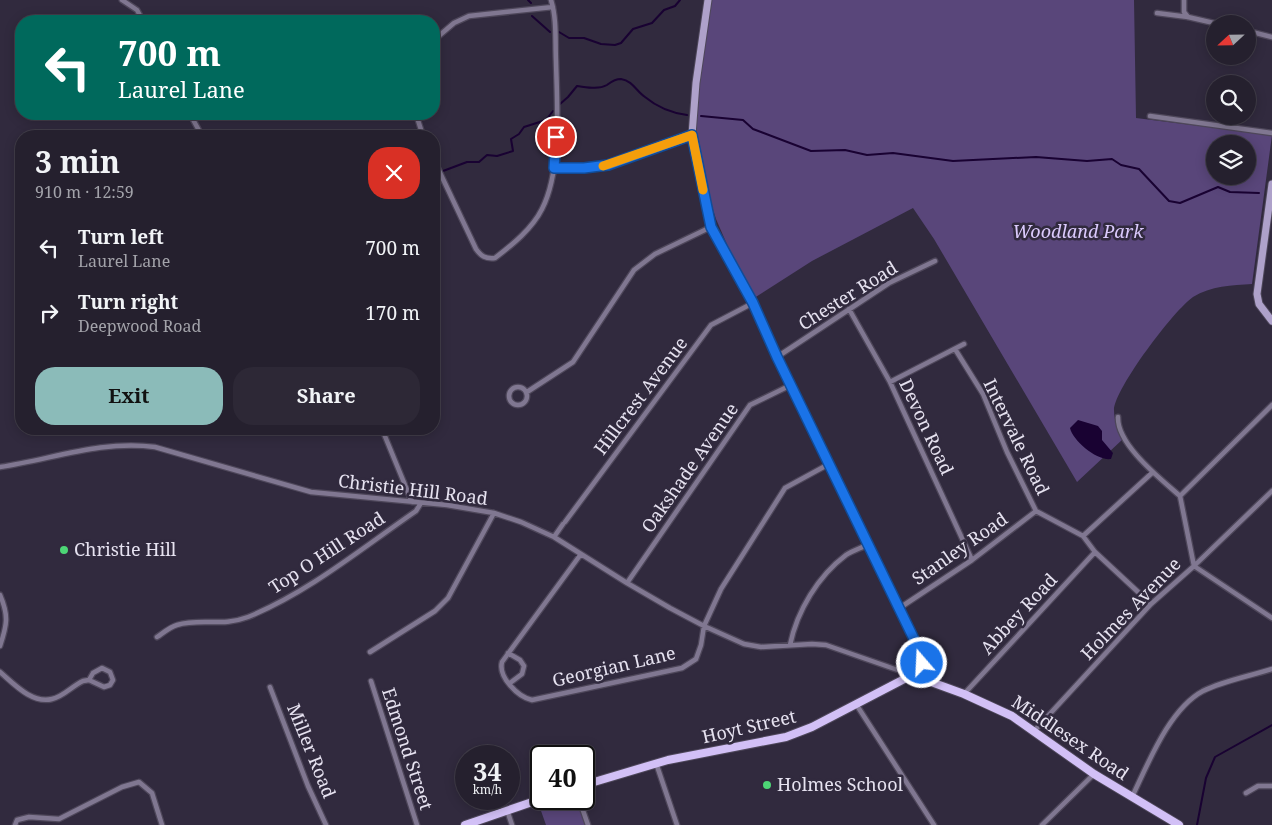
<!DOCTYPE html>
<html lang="en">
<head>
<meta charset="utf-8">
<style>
  body { margin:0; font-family:"Noto Serif",serif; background:#2d2836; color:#f1f3f6; height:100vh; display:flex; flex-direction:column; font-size:19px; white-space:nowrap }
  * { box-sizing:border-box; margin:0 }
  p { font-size:16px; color:#a3a3aa }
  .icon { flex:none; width:28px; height:28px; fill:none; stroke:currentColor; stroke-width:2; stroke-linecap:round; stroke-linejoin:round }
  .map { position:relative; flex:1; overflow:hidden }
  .sheet { position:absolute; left:15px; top:130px; width:425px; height:305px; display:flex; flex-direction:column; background:#25202e; border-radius:20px; box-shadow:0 2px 12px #0003,0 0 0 1px #423e4a }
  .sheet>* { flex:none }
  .top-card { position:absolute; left:15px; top:15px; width:425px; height:105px; border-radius:20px; box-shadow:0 2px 12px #0003,0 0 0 1px #423e4a; background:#00695c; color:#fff; overflow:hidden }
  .needle { width:32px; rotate:248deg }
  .fabs { position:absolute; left:1206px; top:15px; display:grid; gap:10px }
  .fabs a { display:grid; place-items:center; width:50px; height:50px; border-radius:50%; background:#25202e; box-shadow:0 2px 12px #0003,0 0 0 1px #423e4a; font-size:25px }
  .speed { position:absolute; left:455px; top:745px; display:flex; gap:10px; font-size:25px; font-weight:700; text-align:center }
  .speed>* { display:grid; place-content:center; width:65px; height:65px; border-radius:50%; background:#25202e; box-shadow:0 2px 12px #0003,0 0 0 1px #423e4a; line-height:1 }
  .speed small { font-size:12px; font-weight:400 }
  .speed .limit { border:2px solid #111; border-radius:8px; background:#fff; color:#111 }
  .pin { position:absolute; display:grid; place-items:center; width:42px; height:42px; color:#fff; margin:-21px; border:2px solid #fff; border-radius:50%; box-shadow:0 1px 5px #0007 }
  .me { position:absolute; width:55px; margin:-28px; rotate:341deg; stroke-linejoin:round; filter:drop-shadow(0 0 4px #0008) }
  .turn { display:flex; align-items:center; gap:18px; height:105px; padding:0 20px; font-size:22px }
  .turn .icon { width:65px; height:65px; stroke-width:2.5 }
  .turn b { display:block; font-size:35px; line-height:42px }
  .round { display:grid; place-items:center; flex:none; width:52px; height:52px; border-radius:20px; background:#2d2836 }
  .headline { display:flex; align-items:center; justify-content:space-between; height:85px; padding:0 20px }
  h1 { font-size:30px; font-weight:700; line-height:38px }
  .button { display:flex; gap:10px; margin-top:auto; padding:10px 20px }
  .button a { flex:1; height:58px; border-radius:20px; background:#8bbbb9; color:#111; font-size:20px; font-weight:700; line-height:58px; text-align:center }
  .button a+a { background:#2d2836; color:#f1f3f6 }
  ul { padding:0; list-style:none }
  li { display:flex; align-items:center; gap:15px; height:65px; padding:0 20px }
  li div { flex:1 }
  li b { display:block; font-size:19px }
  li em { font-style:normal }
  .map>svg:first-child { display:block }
  .green { fill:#59467a; fill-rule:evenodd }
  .water { fill:#190232 }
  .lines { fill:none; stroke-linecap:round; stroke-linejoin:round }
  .stream { stroke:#190232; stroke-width:2 }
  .street-casing { stroke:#4e475a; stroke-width:7 }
  .secondary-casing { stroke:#4e475a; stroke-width:9 }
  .primary-casing { stroke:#4e475a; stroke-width:10 }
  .street { stroke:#807791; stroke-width:4.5 }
  .secondary { stroke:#aea1ca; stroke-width:7 }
  .primary { stroke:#d2c0f6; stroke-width:8 }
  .route-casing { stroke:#114b97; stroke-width:12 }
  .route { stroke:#1a73e8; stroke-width:9 }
  .slow { stroke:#f59e0b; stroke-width:9 }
  .poi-dot { fill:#4dd676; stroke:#312a3e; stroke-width:2 }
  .labels { text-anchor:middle; stroke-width:5; stroke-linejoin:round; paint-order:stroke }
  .park-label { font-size:18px; font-style:italic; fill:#dbcafd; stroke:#312a3e }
  .street-label { font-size:18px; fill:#e6e2f0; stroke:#312a3e }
  .poi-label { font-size:18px; fill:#e6e2f0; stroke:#312a3e; text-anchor:start }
</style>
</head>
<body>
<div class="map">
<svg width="1272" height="825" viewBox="0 0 1272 825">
  <rect width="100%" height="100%" fill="#312a3e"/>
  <path class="green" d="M705 0H1134L1136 118 1272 135 1252 284C1232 285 1211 286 1193 297 1174 310 1115 388 1114 410 1114 420 1118 431 1123 439L1077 482 934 239 913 208 812 261 751 300 716 219 705 185 694 135ZM1215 144H1248V176H1215Z
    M567 799H576L586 825H546L540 808Z"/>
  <path class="water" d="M1078 420 1098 426 1102 431V440L1113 453 1111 459C1097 461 1073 441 1070 428Z"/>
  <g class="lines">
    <path class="stream" d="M528 0 531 3
      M532 16 550 32
      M559 32 569 38H584L601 44 615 45 621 43 633 29 652 23 664 10 675 6 680 0
      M560 104 568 97 577 86C586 87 598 90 607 85 611 82 614 79 621 79 633 81 636 91 645 97 657 107 672 113 687 115
      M701 116 743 120 753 129 811 151 845 150 867 155 893 153 953 161 1036 157 1087 161 1112 159 1121 165 1139 169 1169 201 1180 203 1218 187 1230 192 1259 193
      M443 171 467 162H479L487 155 497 156 513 151 511 139 519 134 524 127 546 120 553 111
      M434 175H435
      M1197 825 1206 778 1215 757 1272 725"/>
    <g class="street-casing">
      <path id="street" d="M122 0 137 10 143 21
        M1184 0V12L1188 17
        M1157 13 1188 17 1218 24
        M1248 31 1272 37
        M434 40 454 23 469 16 553 7
        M190 114 202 136
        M416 114 423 136
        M1150 116 1272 133
        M434 160 476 249C481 256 485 259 495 258 512 245 532 229 542 209 562 170 557 104 556 61 555 41 557 19 551 0
        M554 168H584L608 165 692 135
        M849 309 890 382 972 560
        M955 349 983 394 1007 452 1036 511 1083 536 1095 552 1151 604
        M777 357 889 283 935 261
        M890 382 964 344
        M509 396a9 9 0 1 1 18 0a9 9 0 1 1-18 0Z
        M527 392 573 362 634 270 655 254 711 227
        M1118 417C1117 445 1161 479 1180 496
        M382 429 412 502
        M0 467C53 459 101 440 155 447L311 492 447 505 494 513 521 522 554 537 627 583 670 608 704 626 744 644 761 647 812 644 826 645 912 675
        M1272 491 1194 566 1272 618
        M565 522 711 325 753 303
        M1083 536 1153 472
        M554 537 563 524
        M581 554 502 662C498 677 518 697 532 700L682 668 696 659 701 645 704 626 721 589 785 488 829 464
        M627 583 750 405 791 385
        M0 595C9 616 7 625 0 646
        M898 609 972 560 1036 511
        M157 637C163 633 170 627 177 625 200 618 222 627 248 617 309 592 362 548 416 511L421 503
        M790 645C797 611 818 576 846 555 852 551 861 548 867 545
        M370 652 435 611 448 598 494 513
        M508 653 520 660 524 666 522 674 510 683
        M0 672C14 684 32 704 52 699 63 697 72 686 83 681L89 680 104 687 110 685 113 680 110 672 102 668 93 673 89 680
        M371 681 417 825
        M270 687 308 786 326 825
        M964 694 1095 552
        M856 704 934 825
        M1035 730 1151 604 1194 566 1180 496 1272 405
        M656 763 677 825
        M1246 793 1258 786H1272
        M1132 797C1148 764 1169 709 1203 691 1223 681 1250 676 1272 669
        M579 799 588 825
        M507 810 512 825
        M15 825 17 820 29 817 59 819 122 787 139 782 152 793 162 825
        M1042 825 1094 774"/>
    </g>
    <g class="secondary-casing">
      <path id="secondary" d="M708 0 696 83 692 135 711 227 753 303 777 357 913 639 922 667 919 672 912 675
        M1272 184 1257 294 1259 304 1272 321
        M912 675 919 657"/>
    </g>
    <g class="primary-casing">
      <path id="primary" d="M584 785 668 760 786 737 812 727 912 675 964 694 1012 716 1094 774 1179 825
        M465 825 541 799"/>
    </g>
    <use href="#street" class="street"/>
    <use href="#secondary" class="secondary"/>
    <use href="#primary" class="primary"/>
  </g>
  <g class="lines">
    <g class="route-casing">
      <path id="route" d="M556 137 554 168H584L608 165 692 135 711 227 753 303 777 357 914 639 922 663"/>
    </g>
    <use href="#route" class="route"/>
    <path class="slow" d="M603 166 692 135 703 190"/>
  </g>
  <g class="poi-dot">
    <circle cx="64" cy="550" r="5"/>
    <circle cx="767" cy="785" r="5"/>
  </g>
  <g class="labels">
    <g class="park-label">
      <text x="1078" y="238">Woodland Park</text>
    </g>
    <g class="street-label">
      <text transform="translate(848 296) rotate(-32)" y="6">Chester Road</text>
      <text transform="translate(641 396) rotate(-53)" y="6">Hillcrest Avenue</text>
      <text transform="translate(926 427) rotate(65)" y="6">Devon Road</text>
      <text transform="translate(1016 437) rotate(64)" y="6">Intervale Road</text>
      <text transform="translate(690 468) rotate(-55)" y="6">Oakshade Avenue</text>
      <text transform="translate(413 490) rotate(7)" y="6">Christie Hill Road</text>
      <text transform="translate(960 549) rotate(-35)" y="6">Stanley Road</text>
      <text transform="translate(327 553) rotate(-33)" y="6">Top O Hill Road</text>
      <text transform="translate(1131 609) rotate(-46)" y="6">Holmes Avenue</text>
      <text transform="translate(1019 614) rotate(-47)" y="6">Abbey Road</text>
      <text transform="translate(614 667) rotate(-13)" y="6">Georgian Lane</text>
      <text transform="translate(749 727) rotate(-13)" y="6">Hoyt Street</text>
      <text transform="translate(1070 738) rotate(34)" y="6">Middlesex Road</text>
      <text transform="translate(407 749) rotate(72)" y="6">Edmond Street</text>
      <text transform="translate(311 751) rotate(68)" y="6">Miller Road</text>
    </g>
    <g class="poi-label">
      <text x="74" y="556">Christie Hill</text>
      <text x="777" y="791">Holmes School</text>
    </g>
  </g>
</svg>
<div class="fabs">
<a><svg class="needle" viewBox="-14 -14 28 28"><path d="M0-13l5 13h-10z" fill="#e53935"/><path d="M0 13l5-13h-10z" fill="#a3a3aa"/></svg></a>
<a><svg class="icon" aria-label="search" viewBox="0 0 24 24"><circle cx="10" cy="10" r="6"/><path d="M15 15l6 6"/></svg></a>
<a><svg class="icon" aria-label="layers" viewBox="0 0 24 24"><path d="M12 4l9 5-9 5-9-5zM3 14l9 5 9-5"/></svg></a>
</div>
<div class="speed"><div>34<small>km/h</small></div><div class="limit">40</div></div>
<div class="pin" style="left:556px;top:137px;background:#d93025"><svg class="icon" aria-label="arrive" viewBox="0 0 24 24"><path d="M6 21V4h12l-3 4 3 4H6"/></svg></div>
<svg class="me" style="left:922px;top:663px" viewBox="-20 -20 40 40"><circle r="17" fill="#1a73e8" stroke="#fff" stroke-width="3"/><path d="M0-11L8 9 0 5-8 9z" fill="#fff"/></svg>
<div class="top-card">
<div class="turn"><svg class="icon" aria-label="left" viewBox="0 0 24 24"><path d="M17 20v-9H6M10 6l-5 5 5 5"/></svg><div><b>700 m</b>Laurel Lane</div></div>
</div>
<section class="sheet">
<div class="headline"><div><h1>3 min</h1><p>910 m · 12:59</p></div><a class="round" style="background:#d93025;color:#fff"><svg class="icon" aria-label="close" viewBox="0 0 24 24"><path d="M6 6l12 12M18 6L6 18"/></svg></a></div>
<ul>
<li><svg class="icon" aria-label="left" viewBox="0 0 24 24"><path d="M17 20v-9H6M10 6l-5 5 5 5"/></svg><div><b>Turn left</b><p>Laurel Lane</p></div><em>700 m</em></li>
<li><svg class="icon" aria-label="right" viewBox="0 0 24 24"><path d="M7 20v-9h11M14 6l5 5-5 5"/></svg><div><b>Turn right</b><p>Deepwood Road</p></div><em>170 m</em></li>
</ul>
<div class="button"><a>Exit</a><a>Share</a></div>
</section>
</div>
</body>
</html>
